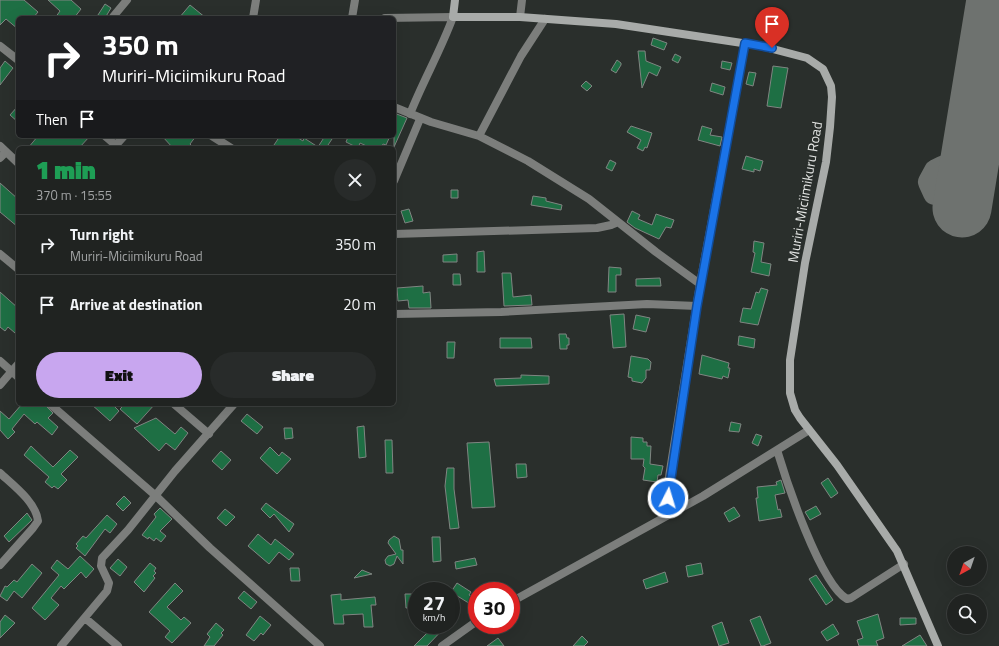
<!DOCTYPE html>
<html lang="en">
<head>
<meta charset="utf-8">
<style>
  body { margin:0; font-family:"Titillium Web",sans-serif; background:#282b2a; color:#f1f3f6; height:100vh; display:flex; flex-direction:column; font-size:15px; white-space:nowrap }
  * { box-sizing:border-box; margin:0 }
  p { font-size:13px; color:#a2a4a5 }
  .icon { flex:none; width:22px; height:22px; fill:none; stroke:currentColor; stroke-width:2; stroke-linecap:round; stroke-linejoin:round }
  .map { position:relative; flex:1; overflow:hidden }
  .details { position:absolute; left:16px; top:146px; width:380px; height:260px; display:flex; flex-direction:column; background:#202321; border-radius:6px; box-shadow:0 4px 16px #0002,0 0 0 1px #3d403f }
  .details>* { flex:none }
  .banner { position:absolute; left:16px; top:16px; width:380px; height:122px; border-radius:6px; box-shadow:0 4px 16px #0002,0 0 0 1px #3d403f; background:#202124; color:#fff; overflow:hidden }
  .needle { width:26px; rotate:220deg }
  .controls { position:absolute; left:947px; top:546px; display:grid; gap:8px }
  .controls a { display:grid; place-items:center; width:40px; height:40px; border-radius:50%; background:#202321; box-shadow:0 4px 16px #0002,0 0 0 1px #3d403f; font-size:20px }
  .speed { position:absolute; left:408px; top:582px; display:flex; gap:8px; font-size:20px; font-weight:700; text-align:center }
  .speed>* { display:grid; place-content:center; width:52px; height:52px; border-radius:50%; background:#202321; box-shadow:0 4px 16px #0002,0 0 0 1px #3d403f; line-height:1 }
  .speed small { font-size:10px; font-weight:400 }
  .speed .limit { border:6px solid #d22; background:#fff; color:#111 }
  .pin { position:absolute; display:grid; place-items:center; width:34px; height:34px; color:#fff; margin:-41px -17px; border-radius:50% 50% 50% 0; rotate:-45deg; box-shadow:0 0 4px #0007 }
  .pin .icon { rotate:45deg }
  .me { position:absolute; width:44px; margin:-22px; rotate:5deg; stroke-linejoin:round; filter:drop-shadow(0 0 3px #0008) }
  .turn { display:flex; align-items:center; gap:14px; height:84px; padding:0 20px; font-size:18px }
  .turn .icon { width:52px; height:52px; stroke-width:2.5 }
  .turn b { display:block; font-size:28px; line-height:34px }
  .then { display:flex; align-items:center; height:38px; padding:0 20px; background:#0003; gap:8px; font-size:15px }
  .round { display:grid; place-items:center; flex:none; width:42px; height:42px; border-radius:21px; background:#282b2a }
  .overview { display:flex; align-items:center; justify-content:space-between; height:68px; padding:0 20px }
  h1 { font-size:24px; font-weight:800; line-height:30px; color:#1e9e55 }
  .action { display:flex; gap:8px; margin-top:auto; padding:8px 20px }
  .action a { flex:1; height:46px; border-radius:24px; background:#c8a6ef; color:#111; font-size:16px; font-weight:800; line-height:46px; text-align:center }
  .action a+a { background:#282b2a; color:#f1f3f6 }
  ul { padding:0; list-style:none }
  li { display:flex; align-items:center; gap:12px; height:60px; padding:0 20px; border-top:1px solid #3d403f }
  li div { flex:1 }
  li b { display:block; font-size:15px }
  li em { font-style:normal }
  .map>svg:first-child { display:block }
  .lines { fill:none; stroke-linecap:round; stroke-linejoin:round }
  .taxiway { stroke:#6e726f; stroke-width:24 }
  .runway { stroke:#6e726f; stroke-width:59 }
  .building { fill:#1e6f44; stroke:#808582 }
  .street { stroke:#7c7e7c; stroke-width:8 }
  .secondary { stroke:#a8aba9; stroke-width:8 }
  .route-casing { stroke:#114b97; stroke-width:10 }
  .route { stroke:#1a73e8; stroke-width:7 }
  .labels { text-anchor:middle; stroke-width:3.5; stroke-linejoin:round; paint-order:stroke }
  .street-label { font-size:14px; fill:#e3e5e3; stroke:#2a2f2c }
</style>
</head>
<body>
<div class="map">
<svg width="999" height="646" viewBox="0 0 999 646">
  <rect width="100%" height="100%" fill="#2a2f2c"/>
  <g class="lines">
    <path class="taxiway" d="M967 179C958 187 947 194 935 193L930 182 936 171C953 162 962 165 972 146"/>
    <path class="runway" d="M962 208 996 0"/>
  </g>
  <path class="building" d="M0 0H24L38 12 33 18H18V29L6 19 0 25Z
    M48 0H71L81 9 74 18H55L60 11Z
    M105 4 111 8 105 18H96Z
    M190 5 206 18H179Z
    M653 38 667 43 664 50 651 45Z
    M638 51H645L646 61 661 67 657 76 649 72 642 88Z
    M675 54 681 57 678 63 672 60Z
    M617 60 621 63V65L616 73 611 70Z
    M5 61 13 68 0 85V68Z
    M722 61 732 63 730 70 721 68Z
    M773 66 788 68 781 108 767 106Z
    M749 72 756 73 753 86 746 84Z
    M586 81 592 86 587 91 581 86Z
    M712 83 725 87 723 95 710 91Z
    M18 106V122L10 115Z
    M394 113 407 118 394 147Z
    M631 126 652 133 647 148 645 147 643 151 637 148 641 140 627 132Z
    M702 126 712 129 710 135 722 137 720 146 698 140Z
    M38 136H90L79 148H28Z
    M162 136H196L190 144 194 148H173Z
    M280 136H295L303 141 304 138 318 147 325 136 332 139 326 148H272Z
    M345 136H390L386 145 383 144 381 148H371L360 143 358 148 346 142 348 137Z
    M746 156 763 161 760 171 754 169V172L742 169Z
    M610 160 616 163 612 171 606 168Z
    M0 183 18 199V227L0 212Z
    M451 190H458V198H451Z
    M533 196 546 198V201L562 205 561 210 531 205Z
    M409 209 413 221 405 223 401 211Z
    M632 211 640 215 638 219 652 225 656 214 674 220 671 228 666 227 659 239 635 228 627 222Z
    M754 241 764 243 761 262 771 264 769 276 751 272 755 253 753 252Z
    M484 251 485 272H477V252Z
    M457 254V262H443V255Z
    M609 267 621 268V275H616V292H608Z
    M502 273H511L513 297 531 295 532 305 504 306Z
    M453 274H460L461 285H453Z
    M660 278 661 286H636V279Z
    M423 286V293L430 292 431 308H409L408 300 398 301 397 288Z
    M761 288 768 290 758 325 740 322 743 308 751 309 756 292 759 293Z
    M0 292 18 308V330L15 333 8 327 5 331 0 327Z
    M624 314 626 347 613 348 610 315Z
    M636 315 650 318 646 332 633 329Z
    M559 334H566L567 338H569V345H567V349H560Z
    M739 336 755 339 754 348 738 345Z
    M500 338H531L532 348H500Z
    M447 342H455L454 358H447Z
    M702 355 729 363 728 368H730L728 378 723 376 722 379 699 374Z
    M631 356 648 359 651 362 650 370H646V378L642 383 632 381V378L628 377Z
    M521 375 549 376V384L496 386 494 379 521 378Z
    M22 404H44L53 413 48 418 58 427 52 435 37 422 35 424 24 414 12 429 15 432 8 439 0 430V411L9 419Z
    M91 404H112L119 411 110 421Z
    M125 404H155L137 424 120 409Z
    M247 414 263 427 257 434 241 421Z
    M156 418 175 434 181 427 188 433 175 450 166 443 159 451 134 428Z
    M731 422 741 424 739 432 729 431Z
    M364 426 366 457 359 458 357 427Z
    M284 428H292L293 438 285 439Z
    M756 434 762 436 758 446 752 443Z
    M631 437 643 438V442H647V446H651L650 464 663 466 661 475H658L657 482 643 480 645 468 643 466 644 459H631Z
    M385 440H392L393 473H386Z
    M489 442 495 507 472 508 467 443Z
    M31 446 53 467 70 450 78 457 61 474 67 480 58 489 54 486 52 488 45 482 49 477 24 455Z
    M270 447 279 456 282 452 291 459 277 474 260 458Z
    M221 451 231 460 222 470 212 461Z
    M516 464H526L527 477 517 478Z
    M447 468H454V489L459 528 450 529 445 486Z
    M828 478 838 493 831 498 821 483Z
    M781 480 785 493 775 495 778 510 780 509 782 517 759 521 756 498H758L757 487 777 485 776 482Z
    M124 496 131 503 123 511 116 504Z
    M266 503 294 524 289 532 274 514 270 518 261 509Z
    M816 506 821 514 810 520 805 512Z
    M734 507 740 516 729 522 724 513Z
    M160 508 172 519 160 531 166 536 161 542 156 538 154 541 149 537 148 539 142 535 156 517 154 514Z
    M225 509 235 517 226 526 217 518Z
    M27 513 32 520 9 542 4 536Z
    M107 515 117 524 110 533 105 529 85 556 76 548 78 546 76 544 83 536 86 538Z
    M258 534 271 545 275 539 294 554 289 560 279 552 269 564 248 546Z
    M394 536 399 539 401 550H403V564L397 556 394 564 390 566 386 564 385 560 388 556 396 554 388 543 389 540Z
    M432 537H440L441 561 433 562Z
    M80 556 94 569 86 578 81 572 64 589 61 586 51 598 59 605 45 620 32 608 59 575 51 568 57 560 68 569Z
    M475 558 477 565 456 569 455 562Z
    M118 559 127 567 120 576 110 568Z
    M150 563 156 568 154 571 156 573 153 576 155 578 144 592 134 582Z
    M701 563 703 574 688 577 686 566Z
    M32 564 42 573 22 598 14 591 7 601 0 596 5 586 7 587 14 580 17 582Z
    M290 568H299L300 581H291Z
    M362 570 372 574 354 578Z
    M665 572 668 582 646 589 643 580Z
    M816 575 833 600 826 605 809 579Z
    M175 583 183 591 167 607 181 620 184 617 191 623 172 643 165 637 170 631 149 612Z
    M457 583 471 592 469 595 477 600 475 607 451 592Z
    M244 591 257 602 251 609 238 598Z
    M341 594V600L375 597 376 605H371L373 627H364L363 614 343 615 344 624H334L331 595Z
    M405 594H417V607L406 608Z
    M878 614 884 638 876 641 878 646H859L857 640 863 638 857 621Z
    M5 615 15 623 0 638V622Z
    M260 616 271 625 263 635 261 633 254 641 246 635Z
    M760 616 771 643 763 646H761L750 620Z
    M900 618H916V624L900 625Z
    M722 622 729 643 719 646 712 626Z
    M216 623 224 630 221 633 223 635 214 646H204L210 637 207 634Z
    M833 624 839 634 827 641 821 632Z
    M435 625H447L427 646H414Z
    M920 635 927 646H902Z
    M582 636 588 642 584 646H573Z
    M498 638 504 646H487Z"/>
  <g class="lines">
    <path class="street" d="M520 17 522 0
      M112 18 127 0
      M253 18 256 0
      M352 18 355 0
      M385 18 453 17C441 50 423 81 410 114
      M0 46 18 60
      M394 107 431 122 479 136 528 161 589 199 656 252 700 284 668 483V498L670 514
      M105 136 119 148
      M212 136 231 148
      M479 136 521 56 545 19
      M116 145 124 136
      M0 146 18 163
      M0 158 6 152
      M394 181 420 119
      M394 234 597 228 611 225 618 222
      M0 254 18 269
      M700 284 745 43
      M394 314 501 312 647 304 697 306
      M0 361 18 377
      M0 385 18 364
      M50 404 156 496 210 548 320 646
      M174 404 209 434
      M777 450C786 480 820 584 847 599L851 598 904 564
      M0 473C13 485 36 502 38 521L33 528 0 565
      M511 602 703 496 809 430
      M85 618 118 646
      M61 646 107 591 109 583 101 566 102 558 128 530 175 471 234 404
      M442 646 477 621"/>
    <path class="secondary" d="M455 0 453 17H520L616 24 762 46 807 58 823 69 831 86 832 97 830 127 826 162 805 263 790 360V393L795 410 800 418 837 465 897 551 938 646"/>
  </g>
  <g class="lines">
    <g class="route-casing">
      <path id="route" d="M668 498 697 306 745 43 772 48"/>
    </g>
    <use href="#route" class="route"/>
  </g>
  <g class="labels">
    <g class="street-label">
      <text transform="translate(805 192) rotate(-80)" y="5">Muriri-Miciimikuru Road</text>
    </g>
  </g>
</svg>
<div class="controls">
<a><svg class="needle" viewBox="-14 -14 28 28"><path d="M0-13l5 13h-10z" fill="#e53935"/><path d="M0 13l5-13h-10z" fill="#a2a4a5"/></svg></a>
<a><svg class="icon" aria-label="search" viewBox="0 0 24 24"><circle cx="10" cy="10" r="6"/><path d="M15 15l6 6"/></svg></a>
</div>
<div class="speed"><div>27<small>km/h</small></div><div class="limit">30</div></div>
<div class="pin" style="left:772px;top:48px;background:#d93025"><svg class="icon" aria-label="arrive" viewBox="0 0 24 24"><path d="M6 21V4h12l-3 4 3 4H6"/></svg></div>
<svg class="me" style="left:668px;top:498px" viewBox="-20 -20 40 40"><circle r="17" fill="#1a73e8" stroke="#fff" stroke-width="3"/><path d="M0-11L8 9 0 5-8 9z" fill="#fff"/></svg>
<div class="banner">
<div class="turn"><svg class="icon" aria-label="right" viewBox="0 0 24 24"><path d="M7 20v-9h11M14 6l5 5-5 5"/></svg><div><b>350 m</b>Muriri-Miciimikuru Road</div></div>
<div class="then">Then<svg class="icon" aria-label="arrive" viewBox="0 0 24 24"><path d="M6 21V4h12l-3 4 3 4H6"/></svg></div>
</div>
<section class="details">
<div class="overview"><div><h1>1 min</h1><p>370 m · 15:55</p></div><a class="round"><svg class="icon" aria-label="close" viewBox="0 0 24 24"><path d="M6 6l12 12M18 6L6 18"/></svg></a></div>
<ul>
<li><svg class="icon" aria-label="right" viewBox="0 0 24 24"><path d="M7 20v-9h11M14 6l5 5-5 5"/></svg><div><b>Turn right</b><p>Muriri-Miciimikuru Road</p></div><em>350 m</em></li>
<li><svg class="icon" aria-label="arrive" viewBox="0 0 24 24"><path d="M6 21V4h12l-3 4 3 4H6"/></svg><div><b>Arrive at destination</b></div><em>20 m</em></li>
</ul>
<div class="action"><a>Exit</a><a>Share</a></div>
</section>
</div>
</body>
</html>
